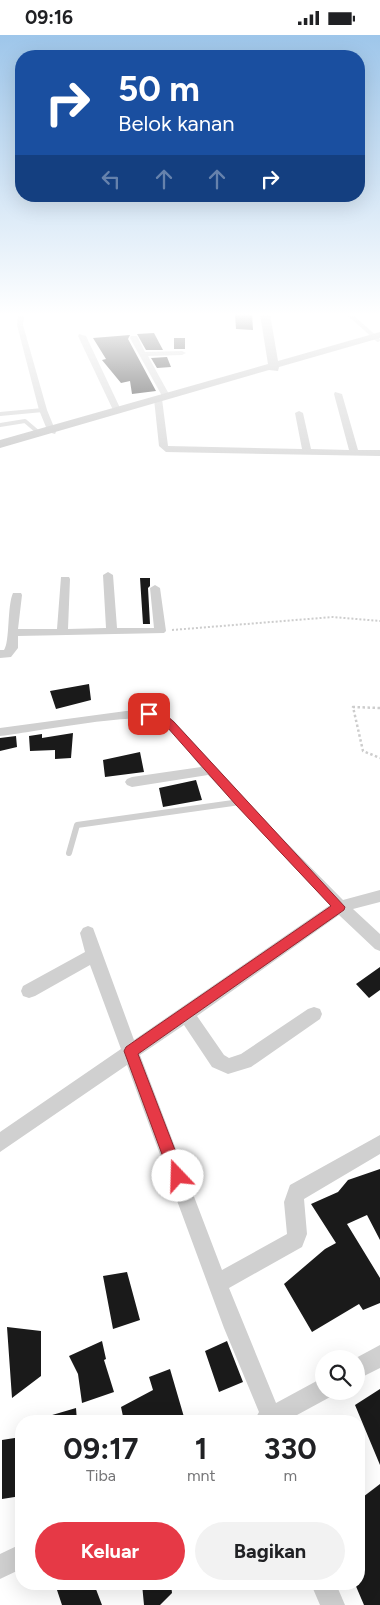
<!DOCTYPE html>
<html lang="id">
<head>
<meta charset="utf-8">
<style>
  body { margin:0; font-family:Figtree,sans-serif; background:#f2f2f2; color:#202124; height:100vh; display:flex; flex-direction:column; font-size:19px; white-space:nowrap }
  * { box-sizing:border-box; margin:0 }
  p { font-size:16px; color:#757577 }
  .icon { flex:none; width:28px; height:28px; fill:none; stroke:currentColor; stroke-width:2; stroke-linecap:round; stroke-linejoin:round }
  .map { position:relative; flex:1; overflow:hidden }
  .side { position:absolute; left:15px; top:1380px; width:350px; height:175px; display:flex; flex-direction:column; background:#fff; border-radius:20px; box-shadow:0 5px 20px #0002 }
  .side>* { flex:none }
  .guide { position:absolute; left:15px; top:15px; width:350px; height:152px; border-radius:20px; box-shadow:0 5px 20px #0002; background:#1a4fa0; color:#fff; overflow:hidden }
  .tools { position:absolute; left:315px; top:1315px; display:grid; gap:10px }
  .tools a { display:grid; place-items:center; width:50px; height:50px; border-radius:50%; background:#fff; box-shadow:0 5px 20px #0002; font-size:25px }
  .pin { position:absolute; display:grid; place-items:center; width:42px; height:42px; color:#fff; margin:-21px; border-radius:10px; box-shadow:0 2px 8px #0006 }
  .me { position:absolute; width:55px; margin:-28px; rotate:339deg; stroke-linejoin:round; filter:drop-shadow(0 0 4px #0008) }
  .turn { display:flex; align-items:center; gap:18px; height:105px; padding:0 20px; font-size:22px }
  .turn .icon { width:65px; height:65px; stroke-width:2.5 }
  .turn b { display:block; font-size:35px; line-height:42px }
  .lanes { display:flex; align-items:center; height:48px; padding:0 20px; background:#0003; justify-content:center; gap:25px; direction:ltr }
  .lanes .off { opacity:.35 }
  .eta { display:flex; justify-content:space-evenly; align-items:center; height:85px; text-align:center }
  .eta b { font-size:30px; font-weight:700; line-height:35px }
  .cta { display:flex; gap:10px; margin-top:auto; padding:10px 20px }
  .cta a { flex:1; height:58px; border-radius:30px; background:#e63946; color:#fff; font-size:20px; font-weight:700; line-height:58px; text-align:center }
  .cta a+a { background:#f2f2f2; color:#202124 }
  .status { display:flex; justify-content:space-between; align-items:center; height:35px; padding:0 25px; background:#fff; direction:ltr }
  .status svg { height:14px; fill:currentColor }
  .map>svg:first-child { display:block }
  .building { fill:#1a1a1a }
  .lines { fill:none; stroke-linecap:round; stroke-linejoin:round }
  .path-far1 { stroke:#cdcdcd; stroke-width:2; stroke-dasharray:2 2; stroke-linecap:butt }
  .path { stroke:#cdcdcd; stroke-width:2.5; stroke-dasharray:2.5 2.5; stroke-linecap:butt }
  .lane-far1 { stroke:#d0d0d0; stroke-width:4 }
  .lane { stroke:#d0d0d0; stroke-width:6 }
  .street { fill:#d0d0d0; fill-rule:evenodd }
  .secondary { fill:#bdbdbd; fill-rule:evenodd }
  .route { fill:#e63946; stroke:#96252e }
</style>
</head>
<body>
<div class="status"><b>09:16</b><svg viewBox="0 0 49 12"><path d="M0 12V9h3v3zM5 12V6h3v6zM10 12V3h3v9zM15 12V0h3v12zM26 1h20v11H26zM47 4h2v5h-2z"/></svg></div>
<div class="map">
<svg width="380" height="1570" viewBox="0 0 380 1570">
  <rect width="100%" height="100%" fill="#fff"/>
  <path class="building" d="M235 279H252L253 295 236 294Z
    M154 298 163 315H146L137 299Z
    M130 300 128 304 156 356 132 359 130 346 121 348 102 325 106 324 93 303Z
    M174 303H185V314H174Z
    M167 322 171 332 157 333 151 323Z
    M140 543H150V551L148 553 150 589H143Z
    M89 649 91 665 56 674 50 656Z
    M73 698 71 723 55 724V715L30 716 29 701 42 699V703Z
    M16 701 17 712 0 716V703Z
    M140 717 144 737 105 742 103 725Z
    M196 745 202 765 163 772 159 753Z
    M380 932V955L369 963 356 949Z
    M380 1134V1205L367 1180 347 1189 380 1243V1268L363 1275 359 1269 312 1297 284 1249 325 1214 336 1208 311 1169 338 1157 348 1145Z
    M127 1237 140 1285 113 1294 103 1241Z
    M7 1292 41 1296V1341L12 1363Z
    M102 1306 106 1324 104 1325 114 1357 82 1368 78 1339 69 1321Z
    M227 1306 243 1347 219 1357 205 1316Z
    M170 1334 184 1382 176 1386H124L121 1372 153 1355 149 1342Z
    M380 1354V1430L355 1370Z
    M76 1373 77 1386H42V1383Z
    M21 1402V1461L2 1464V1405Z
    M380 1449V1570H364L355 1549H359V1465Z
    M55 1549H94L102 1570H62Z
    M142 1549H171L172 1558 160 1570H144Z"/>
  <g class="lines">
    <path class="path-far1" d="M172 595 333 582 380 586"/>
    <path class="path" d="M380 673 353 672 363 716 380 723"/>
    <path class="lane-far1" d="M349 279 378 305
      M0 379 43 375
      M0 390 25 386 39 398"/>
    <path class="lane" d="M69 818 77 790 240 767"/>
    <path class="street" d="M18 279H24L23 290 47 375 56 397 55 399 48 397 39 375 17 290Z
      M79 299 86 301 121 375 120 377 113 375 78 301Z
      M131 301H137L145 317 182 316 186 318 182 320 148 321 170 361 169 363 162 361 130 303Z
      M335 357 342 359 358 415H380V421L166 417 159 411 154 364 158 362 162 364 168 411 302 414 295 378 299 376 303 378 311 414 349 415 334 359Z
      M108 537 113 540 117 593H154L150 553 155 550 160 553 166 596 164 598 18 601V613L11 622 0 623V615H4C10 607 7 571 13 558H21L22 560 18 594H57L61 542H69L70 544 68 594 106 593 103 540Z
      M149 675 166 680 174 686 277 798 343 865 380 855V867L353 874 380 899V916L375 914 339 880 197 981 224 1020 229 1023 241 1019 308 974 314 972 320 974 322 979 320 984 251 1032 228 1039 212 1032 184 990 140 1020 222 1235 287 1199 284 1167 290 1150 380 1100V1119L304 1164 307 1199 302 1212 229 1253 276 1368 324 1342V1356H333L332 1361 286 1386H254L259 1377 224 1293 127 1030 0 1117V1097L121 1014 90 930 35 961 29 963 23 961 21 956 23 951 85 917 80 898 83 893 88 891 93 893 134 1005 330 870 208 740 132 752 127 750 125 747 127 744 132 742 201 732C190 719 171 691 156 685 136 677 28 698 0 701V693L126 676Z
      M380 1310V1333L356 1345V1324H354Z
      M21 1509V1534L0 1544V1519Z
      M311 1549H336L345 1570H320Z"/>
    <path class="secondary" d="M260 279H270L278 326 380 297V303L279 332 278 336 269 335 0 413V405L268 329Z"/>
  </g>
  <linearGradient id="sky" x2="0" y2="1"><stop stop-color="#9ec6ea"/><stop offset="0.56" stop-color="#fff"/><stop offset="1" stop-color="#fff" stop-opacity="0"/></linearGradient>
  <rect width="380" height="499" fill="url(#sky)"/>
  <path class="route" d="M149 676 166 680 174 687 345 872 344 875 138 1019 185 1141 183 1147 178 1149 172 1147 170 1141 124 1016 126 1012 331 871 236 770 167 692 159 685 145 682V677Z"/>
</svg>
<div class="tools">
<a><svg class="icon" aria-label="search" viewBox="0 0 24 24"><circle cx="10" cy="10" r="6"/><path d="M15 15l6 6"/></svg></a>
</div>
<div class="pin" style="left:149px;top:679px;background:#d93025"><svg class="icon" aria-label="arrive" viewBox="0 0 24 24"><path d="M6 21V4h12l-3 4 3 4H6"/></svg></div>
<svg class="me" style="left:178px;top:1141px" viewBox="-20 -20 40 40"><circle r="19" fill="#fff"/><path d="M0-13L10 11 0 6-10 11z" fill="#e63946"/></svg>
<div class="guide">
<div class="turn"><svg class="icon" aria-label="right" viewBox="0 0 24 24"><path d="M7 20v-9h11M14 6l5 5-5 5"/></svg><div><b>50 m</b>Belok kanan</div></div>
<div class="lanes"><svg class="icon off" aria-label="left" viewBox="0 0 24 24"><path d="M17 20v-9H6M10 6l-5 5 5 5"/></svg><svg class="icon off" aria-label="ahead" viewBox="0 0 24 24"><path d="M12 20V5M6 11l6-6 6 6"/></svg><svg class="icon off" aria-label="ahead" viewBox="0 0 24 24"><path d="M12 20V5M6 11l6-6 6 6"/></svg><svg class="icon" aria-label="right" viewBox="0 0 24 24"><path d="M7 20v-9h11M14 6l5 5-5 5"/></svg></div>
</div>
<section class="side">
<div class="eta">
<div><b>09:17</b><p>Tiba</p></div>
<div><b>1</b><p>mnt</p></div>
<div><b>330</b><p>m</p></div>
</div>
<div class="cta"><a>Keluar</a><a>Bagikan</a></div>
</section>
</div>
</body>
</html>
